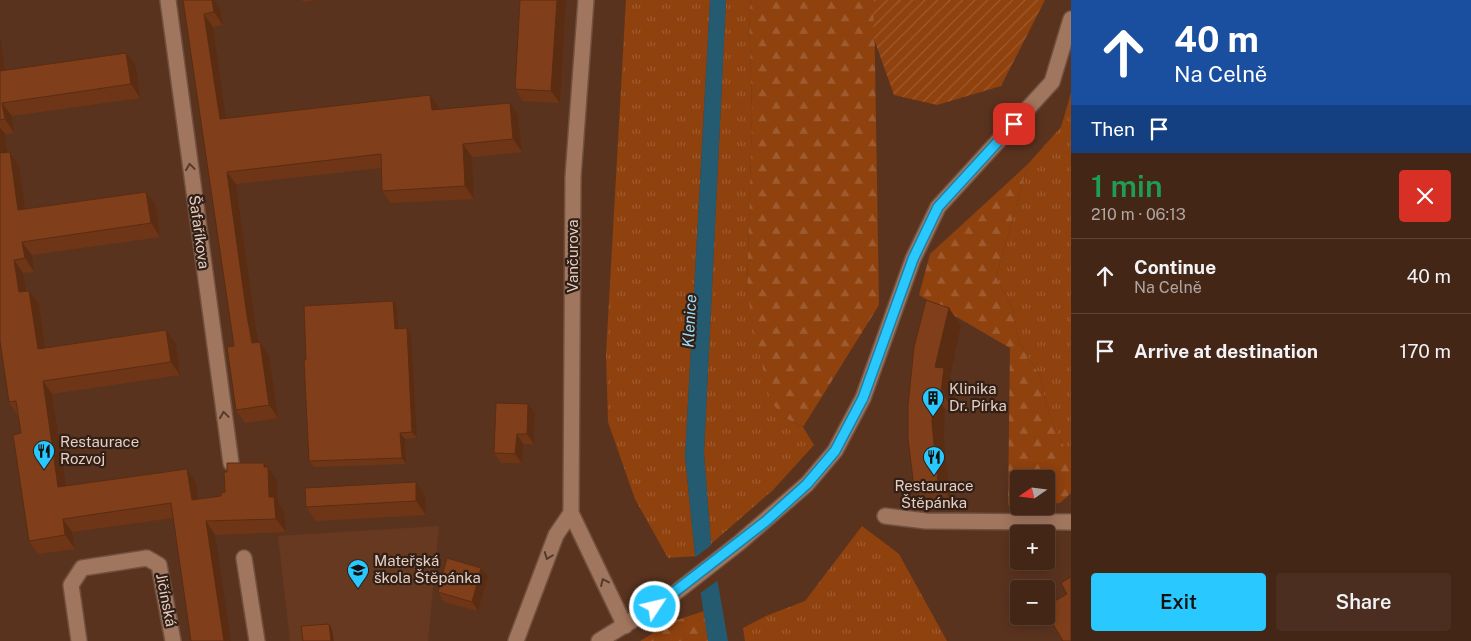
<!DOCTYPE html>
<html lang="en">
<head>
<meta charset="utf-8">
<style>
  body { margin:0; font-family:"Public Sans",sans-serif; background:#4b2e20; color:#f1f3f6; height:100vh; display:flex; flex-direction:column; font-size:19px; white-space:nowrap }
  * { box-sizing:border-box; margin:0 }
  p { font-size:16px; color:#afa5a1 }
  .icon { flex:none; width:28px; height:28px; fill:none; stroke:currentColor; stroke-width:2; stroke-linecap:round; stroke-linejoin:round }
  .map { position:relative; flex:1; overflow:hidden }
  .side { display:flex; flex-direction:column; background:#442617; width:400px }
  .side>* { flex:none }
  .banner { background:#1a4fa0; color:#fff; overflow:hidden }
  .needle { width:32px; rotate:256deg }
  .controls { position:absolute; left:1010px; top:470px; display:grid; gap:10px }
  .controls a { display:grid; place-items:center; width:45px; height:45px; border-radius:5px; background:#442617; box-shadow:0 2px 12px #0003,0 0 0 1px #5c4336; font-size:25px }
  .pin { position:absolute; display:grid; place-items:center; width:42px; height:42px; color:#fff; margin:-21px; border-radius:10px; box-shadow:0 2px 8px #0006 }
  .me { position:absolute; width:55px; margin:-28px; rotate:55deg; stroke-linejoin:round; filter:drop-shadow(0 0 4px #0008) }
  .turn { display:flex; align-items:center; gap:18px; height:105px; padding:0 20px; font-size:22px }
  .turn .icon { width:65px; height:65px; stroke-width:2.5 }
  .turn b { display:block; font-size:35px; line-height:42px }
  .then { display:flex; align-items:center; height:48px; padding:0 20px; background:#0003; gap:10px; font-size:19px }
  .round { display:grid; place-items:center; flex:none; width:52px; height:52px; border-radius:5px; background:#4b2e20 }
  .headline { display:flex; align-items:center; justify-content:space-between; height:85px; padding:0 20px }
  h1 { font-size:30px; font-weight:600; line-height:38px; color:#1e9e55 }
  .cta { display:flex; gap:10px; margin-top:auto; padding:10px 20px }
  .cta a { flex:1; height:58px; border-radius:5px; background:#29c8ff; color:#111; font-size:20px; font-weight:600; line-height:58px; text-align:center }
  .cta a+a { background:#4b2e20; color:#f1f3f6 }
  ul { padding:0; list-style:none }
  li { display:flex; align-items:center; gap:15px; height:75px; padding:0 20px; border-top:1px solid #5c4336 }
  li div { flex:1 }
  li b { display:block; font-size:19px }
  li em { font-style:normal }
  main { display:flex; flex:1; min-height:0 }
  .map>svg:first-child { display:block }
  .built { fill:#673921 }
  .grass { fill:url(#grass-tufts) }
  .forest { fill:url(#forest-firs) }
  .garden { fill:url(#garden-furrows) }
  .water { fill:#245b71 }
  .pier { fill:#5a331f }
  .lines { fill:none; stroke-linecap:round; stroke-linejoin:round }
  .minor-casing { stroke:#70503e; stroke-width:18 }
  .minor { stroke:#a1765f; stroke-width:15 }
  .wall { fill:#6e3616 }
  .shaded-wall { fill:#5a2c12 }
  .building { fill:#803f1a; stroke:#5a2c12 }
  .oneway { stroke:#533a2d }
  .route-casing { stroke:#1b82a6; stroke-width:12 }
  .route { stroke:#29c8ff; stroke-width:9 }
  .labels { text-anchor:middle; stroke-width:4.5; stroke-linejoin:round; paint-order:stroke }
  .street-label { font-size:15px; fill:#e6cec2; stroke:#322017 }
  .poi-label { font-size:15px; fill:#e6cec2; stroke:#322017; text-anchor:start }
  .water-label { font-size:16px; font-style:italic; fill:#98dcfa; stroke:#322017 }
</style>
</head>
<body>
<main>
<div class="map">
<svg width="1071" height="641" viewBox="0 0 1071 641">
  <defs>
    <pattern id="grass-tufts" width="24" height="20" patternUnits="userSpaceOnUse" patternTransform="scale(1.25)"><rect width="24" height="20" fill="#8f410e"/><path d="M3 7l-1-3M5 7V3M7 7l1-3M15 17l-1-3M17 17v-4M19 17l1-3" fill="none" stroke="#9f5b2f"/></pattern>
    <pattern id="forest-firs" width="22" height="20" patternUnits="userSpaceOnUse" patternTransform="scale(1.25)"><rect width="22" height="20" fill="#8f410e"/><path d="M5 1l3.5 6h-7zM16 11l3.5 6h-7z" fill="#9f5b2f"/></pattern>
    <pattern id="garden-furrows" width="10" height="10" patternUnits="userSpaceOnUse" patternTransform="scale(1.25)"><rect width="10" height="10" fill="#8f410e"/><path d="M-1 1l2-2M0 10L10 0M9 11l2-2" fill="none" stroke="#9f5b2f"/></pattern>
  </defs>
  <rect width="100%" height="100%" fill="#5a331f"/>
  <path class="built" d="M439 526 428 641H290L278 536Z"/>
  <path class="grass" d="M626 0H710L685 456 695 556 668 558 635 499 608 422 606 354Z
    M726 0H752L749 12 752 113 747 293 785 418 803 427 814 445 773 490 711 544 704 453Z
    M1071 93V453L1068 457 1047 408 1040 376 1019 342 1013 309 996 277 1028 164 1061 127Z
    M862 526 899 554 947 641H745L743 628 766 616 805 601Z"/>
  <path class="forest" d="M752 0H874L879 305 803 427 785 418 770 401 747 293 752 113 749 12Z
    M1028 164 996 277 1013 309 1019 342 1040 376 1047 408 1068 456 1071 453V493L1060 503 1046 504V479H1019V505H1008L1010 348 919 295 930 254Z
    M704 611 708 641H640L674 621Z"/>
  <path class="garden" d="M874 0H1045L1001 86 937 105 894 95 873 36Z"/>
  <path class="water" d="M710 0H726L704 453 711 544 728 641H708L695 556 685 456Z"/>
  <path class="pier" d="M714 543 721 578 699 594 693 559Z"/>
  <g class="lines">
    <g class="minor-casing">
      <path id="minor" d="M168 0 231 463
        M586 0 573 177 571 513 625 626
        M885 516 926 521 1071 522
        M244 558 257 641
        M79 641 71 585 82 568 147 558 159 565 173 641
        M516 641 556 535 571 513
        M599 641 670 597 739 543 807 484 835 451 863 398 913 259 938 207 1052 82 1071 19"/>
    </g>
    <use href="#minor" class="minor"/>
  </g>
  <path class="wall" d="M183 0H214L220 8 223 25 213 27 226 118 439 108V110L518 115 522 152 472 157 474 199 391 203 382 191 381 168 236 184 256 329 258 342H260L269 355 278 418 245 423 236 410 234 346Z
    M302 0H317L304 2Z
    M520 0H566L560 103 523 101 515 89Z
    M0 36 5 70 136 66 140 98 12 116 14 133 5 134 7 152H10L19 166 25 209 146 192 156 205 160 237 32 255 34 272 23 273 26 291H29L39 304 45 348 176 344 180 375 52 394 65 486 187 469 196 483 199 499 221 496 225 492 227 472 264 463 266 467H268L277 480 278 502 284 511 286 532 215 535 173 518 72 532 75 549 38 554 29 541 21 433 18 416 9 402 0 341Z
    M393 301 397 307 399 329 407 328 411 335 417 438 405 439 406 464 314 467 309 461Z
    M949 308 961 326 950 377 956 386 954 410 945 409 944 442 951 500 927 505 914 487Z
    M528 404 535 413 534 444H523L522 463H501L494 453Z
    M425 496 426 515 316 521 306 507Z
    M488 577 478 611 444 602 438 592Z"/>
  <path class="shaded-wall" d="M212 0H214L220 8 223 25 214 12Z
    M557 0H566L560 103 551 91Z
    M204 14 213 27 228 132 220 119Z
    M0 36 7 85 0 75Z
    M126 53 136 66 140 98 131 84Z
    M430 95 439 108 441 123 432 110Z
    M2 103 12 116 14 133 5 119Z
    M510 103 518 115 522 152 513 139Z
    M0 128 5 134 9 167 0 155Z
    M463 144 472 157 474 199 465 186Z
    M10 152 19 166 27 223 18 210Z
    M227 172 236 184 256 329 261 356 252 343 247 316Z
    M146 192 156 205 160 237 151 223Z
    M22 242 32 255 34 272 25 258Z
    M14 260 23 273 29 306 19 292Z
    M29 291 39 304 47 362 38 349Z
    M393 301 397 307 399 335 395 329Z
    M949 308 961 326 950 377 956 386 954 410 941 392 935 367Z
    M407 328 411 335 417 438 412 432Z
    M166 330 176 344 180 375 171 362Z
    M260 342 269 355 278 418 269 405Z
    M43 381 52 394 68 500 58 487Z
    M933 391 945 409 944 442 951 500 938 482 932 424Z
    M528 404 535 413 534 444 527 434Z
    M400 433 405 439 406 464 402 458Z
    M517 434 523 444 522 463 515 454Z
    M264 463 268 469V467L277 480 278 502 284 511 286 532 276 519 269 497Z
    M187 469 196 483 201 514 192 500Z
    M416 482 425 496 426 515 416 501Z
    M63 519 72 532 75 549 65 535Z
    M206 521 215 535 231 641H224Z
    M481 568 488 577 478 611 472 602Z
    M329 624 332 629 334 641H331Z"/>
  <path class="building" d="M183 0H212L214 12 204 14 220 119 430 95 432 110 510 103 513 139 463 144 465 186 382 191 381 154 227 172 247 316 252 343 260 342 269 405 236 410 227 347 234 346Z
    M520 0H557L551 91 515 89Z
    M126 53 131 84 2 103 5 119 0 120V71Z
    M10 152 18 210 146 192 151 223 22 242 25 258 14 260 19 292 29 291 38 349 166 330 171 362 43 381 58 487 187 469 192 500 221 496V493L225 492 224 472H227V463H264V467H268L269 497H274L276 519 206 521 224 641H191L171 503 63 519 65 535 29 541 13 435 21 433 16 401 9 402 0 341V153Z
    M926 300 949 308 935 367 944 368 941 392 933 391 932 424 938 482 914 487 908 439V406L914 347Z
    M393 301 395 329 407 328 412 432 400 433 402 458 309 461 304 360H306L304 306Z
    M496 403 528 404 527 434H517L515 454 494 453Z
    M416 482V501L306 507 305 488Z
    M447 558 481 568 472 602 438 592Z
    M1071 577V641H1063L1046 612V606L1067 594 1061 583Z
    M329 624 331 641H303L301 626Z"/>
  <defs><path id="oneway-chevron" d="M-2-3.5L2.5 0L-2 3.5" fill="none" stroke-width="1.6" stroke-linecap="round" stroke-linejoin="round" transform="scale(1.25)"/></defs>
  <g class="oneway">
    <use href="#oneway-chevron" transform="translate(190 167) rotate(-98)"/>
    <use href="#oneway-chevron" transform="translate(224 415) rotate(-98)"/>
    <use href="#oneway-chevron" transform="translate(548 556) rotate(111)"/>
    <use href="#oneway-chevron" transform="translate(604 582) rotate(-115)"/>
  </g>
  <g class="lines">
    <g class="route-casing">
      <path id="route" d="M655 607 766 521 807 484 835 451 863 398 913 259 938 207 1014 124"/>
    </g>
    <use href="#route" class="route"/>
  </g>
  <defs>
    <g id="building-pin" transform="scale(1.125)"><path d="M0 17L-7.5 6A9.5 9.5 0 1 1 7.5 6Z" fill="#29c8ff" stroke="#322017"/><path d="M-4-6H4V6H1V3H-1V6H-4ZM-2.5-4.3h1.7v1.8h-1.7ZM.8-4.3h1.7v1.8H.8ZM-2.5-1h1.7V.8h-1.7ZM.8-1h1.7V.8H.8Z" fill="#111"/></g>
    <g id="restaurant-pin" transform="scale(1.125)"><path d="M0 17L-7.5 6A9.5 9.5 0 1 1 7.5 6Z" fill="#29c8ff" stroke="#322017"/><path d="M-5-6h1v4h1v-4h1v4h1v-4h1v5L-1.5 .5V6h-2V.5L-5-1ZM5-6V6H3V1.5H1.5Q1.5-4 5-6Z" fill="#111"/></g>
    <g id="school-pin" transform="scale(1.125)"><path d="M0 17L-7.5 6A9.5 9.5 0 1 1 7.5 6Z" fill="#29c8ff" stroke="#322017"/><path d="M0-5L7-2L0 1L-7-2ZM-4 1L0 2.5L4 1V4Q0 6-4 4Z" fill="#111"/></g>
  </defs>
  <g fill-rule="evenodd">
    <use href="#building-pin" x="933" y="398"/>
    <use href="#restaurant-pin" x="44" y="451"/>
    <use href="#restaurant-pin" x="934" y="457"/>
    <use href="#school-pin" x="358" y="570"/>
  </g>
  <g class="labels">
    <g class="street-label">
      <text transform="translate(199 232) rotate(82)" y="5">Šafaříkova</text>
      <text transform="translate(573 256) rotate(-90)" y="5">Vančurova</text>
      <text transform="translate(166 600) rotate(79)" y="5">Jičínská</text>
    </g>
    <g class="poi-label">
      <text x="949" y="394">Klinika<tspan x="949" dy="17">Dr. Pírka</tspan></text>
      <text x="60" y="447">Restaurace<tspan x="60" dy="17">Rozvoj</tspan></text>
      <text x="934" y="491" text-anchor="middle">Restaurace<tspan x="934" dy="17">Štěpánka</tspan></text>
      <text x="374" y="566">Mateřská<tspan x="374" dy="17">škola Štěpánka</tspan></text>
    </g>
    <g class="water-label">
      <text transform="translate(689 321) rotate(-87)" y="6">Klenice</text>
    </g>
  </g>
</svg>
<div class="controls">
<a><svg class="needle" viewBox="-14 -14 28 28"><path d="M0-13l5 13h-10z" fill="#e53935"/><path d="M0 13l5-13h-10z" fill="#afa5a1"/></svg></a>
<a>+</a>
<a>−</a>
</div>
<div class="pin" style="left:1014px;top:124px;background:#d93025"><svg class="icon" aria-label="arrive" viewBox="0 0 24 24"><path d="M6 21V4h12l-3 4 3 4H6"/></svg></div>
<svg class="me" style="left:655px;top:607px" viewBox="-20 -20 40 40"><circle r="17" fill="#29c8ff" stroke="#fff" stroke-width="3"/><path d="M0-11L8 9 0 5-8 9z" fill="#fff"/></svg>
</div>
<section class="side">
<div class="banner">
<div class="turn"><svg class="icon" aria-label="ahead" viewBox="0 0 24 24"><path d="M12 20V5M6 11l6-6 6 6"/></svg><div><b>40 m</b>Na Celně</div></div>
<div class="then">Then<svg class="icon" aria-label="arrive" viewBox="0 0 24 24"><path d="M6 21V4h12l-3 4 3 4H6"/></svg></div>
</div>
<div class="headline"><div><h1>1 min</h1><p>210 m · 06:13</p></div><a class="round" style="background:#d93025;color:#fff"><svg class="icon" aria-label="close" viewBox="0 0 24 24"><path d="M6 6l12 12M18 6L6 18"/></svg></a></div>
<ul>
<li><svg class="icon" aria-label="ahead" viewBox="0 0 24 24"><path d="M12 20V5M6 11l6-6 6 6"/></svg><div><b>Continue</b><p>Na Celně</p></div><em>40 m</em></li>
<li><svg class="icon" aria-label="arrive" viewBox="0 0 24 24"><path d="M6 21V4h12l-3 4 3 4H6"/></svg><div><b>Arrive at destination</b></div><em>170 m</em></li>
</ul>
<div class="cta"><a>Exit</a><a>Share</a></div>
</section>
</main>
</body>
</html>
